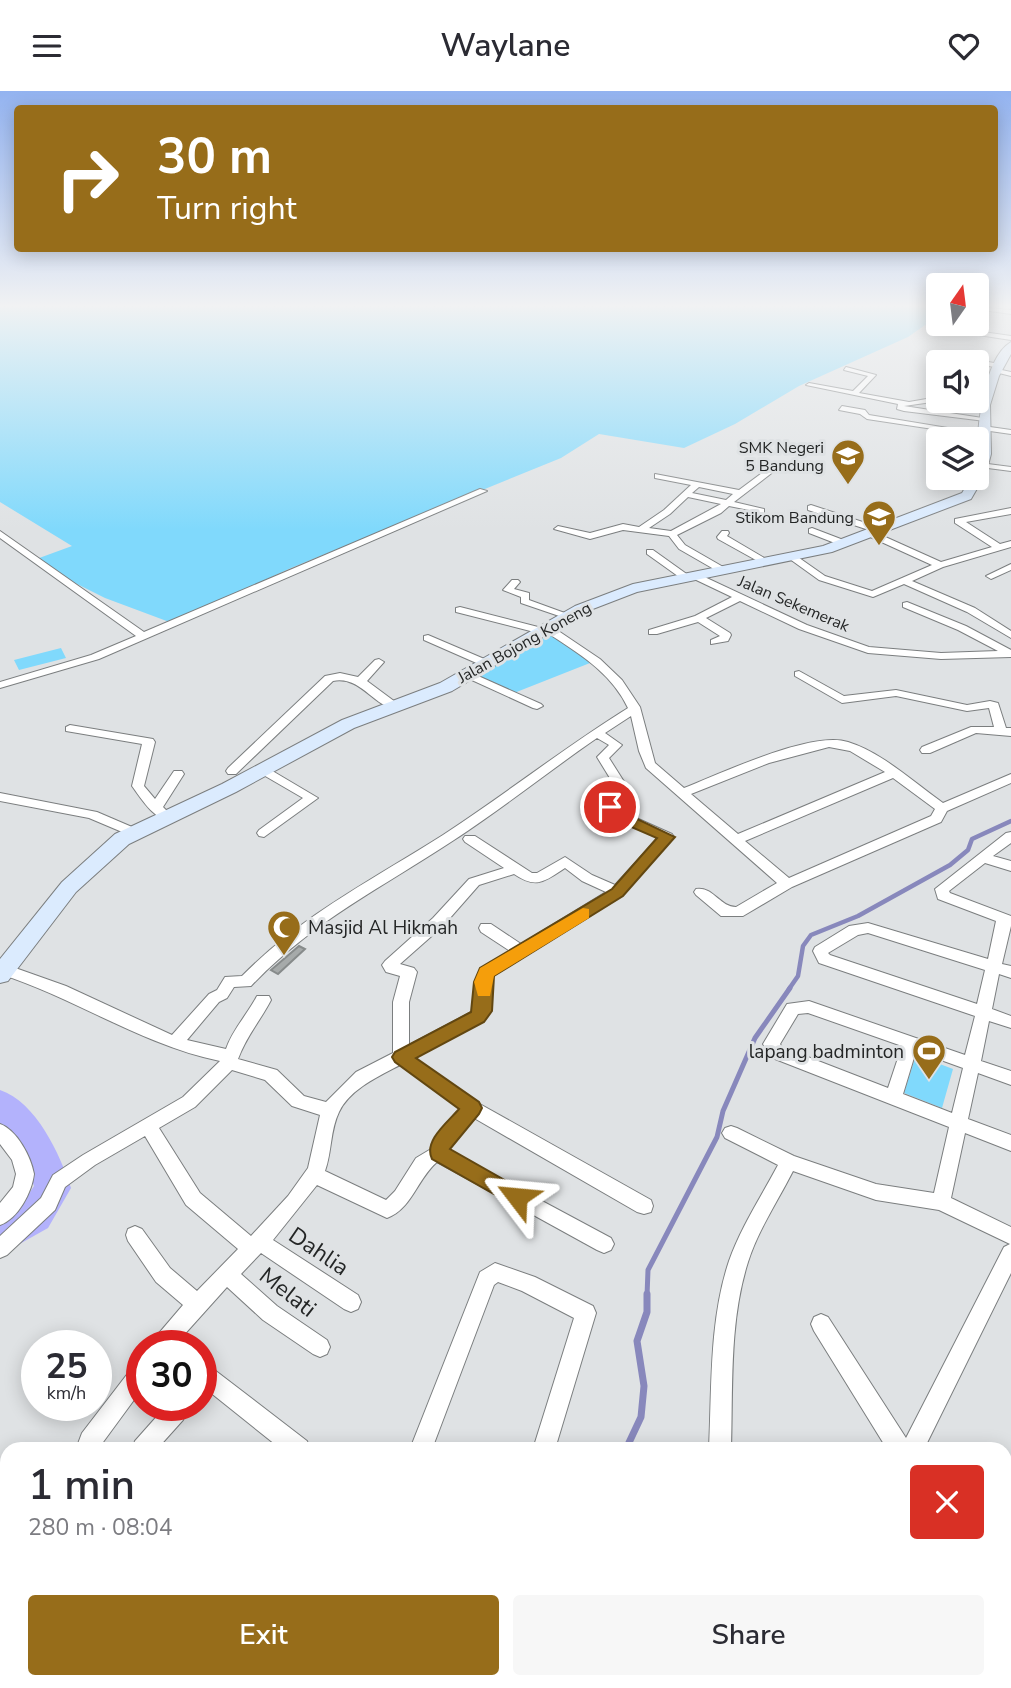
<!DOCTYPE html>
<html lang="en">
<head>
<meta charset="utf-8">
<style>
  body { margin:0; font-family:"Nunito Sans",sans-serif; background:#f7f7f7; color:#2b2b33; height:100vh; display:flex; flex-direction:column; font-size:26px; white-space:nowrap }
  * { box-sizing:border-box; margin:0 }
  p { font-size:23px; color:#7c7c81 }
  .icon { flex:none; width:38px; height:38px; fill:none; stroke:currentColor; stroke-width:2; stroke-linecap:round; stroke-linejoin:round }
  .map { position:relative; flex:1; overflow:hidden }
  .sheet { position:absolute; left:0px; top:1351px; width:1012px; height:247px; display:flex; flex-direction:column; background:#fff; border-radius:21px 21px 0 0; box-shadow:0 4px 18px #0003 }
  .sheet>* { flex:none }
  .guide { position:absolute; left:14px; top:14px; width:984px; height:147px; border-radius:7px; box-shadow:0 4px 18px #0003; background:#976d1a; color:#fff; overflow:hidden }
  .needle { width:46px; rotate:14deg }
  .controls { position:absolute; left:926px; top:182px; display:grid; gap:14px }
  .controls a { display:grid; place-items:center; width:63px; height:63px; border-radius:7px; background:#fff; box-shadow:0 4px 18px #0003; font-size:35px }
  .speed { position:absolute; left:21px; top:1239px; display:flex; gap:14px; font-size:35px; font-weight:700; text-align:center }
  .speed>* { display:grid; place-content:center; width:91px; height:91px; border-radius:50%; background:#fff; box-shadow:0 4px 18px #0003; line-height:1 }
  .speed small { font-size:18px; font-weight:400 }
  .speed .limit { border:10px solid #d22; background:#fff; color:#111 }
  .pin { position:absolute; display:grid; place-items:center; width:60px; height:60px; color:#fff; margin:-30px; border:4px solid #fff; border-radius:50%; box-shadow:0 2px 7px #0007 }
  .me { position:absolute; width:77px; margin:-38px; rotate:299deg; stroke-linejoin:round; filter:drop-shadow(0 0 5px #0008) }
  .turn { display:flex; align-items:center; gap:24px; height:147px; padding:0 28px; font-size:32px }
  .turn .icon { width:91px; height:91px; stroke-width:2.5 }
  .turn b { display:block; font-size:49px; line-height:60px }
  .round { display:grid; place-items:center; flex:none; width:74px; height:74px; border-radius:7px; background:#f7f7f7 }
  .headline { display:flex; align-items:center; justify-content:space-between; height:119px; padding:0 28px }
  h1 { font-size:42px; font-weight:600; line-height:52px }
  .primary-button { display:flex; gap:14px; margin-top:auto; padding:14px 28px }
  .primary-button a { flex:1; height:80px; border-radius:7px; background:#976d1a; color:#fff; font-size:28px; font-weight:600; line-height:80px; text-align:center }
  .primary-button a+a { background:#f7f7f7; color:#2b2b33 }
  header { display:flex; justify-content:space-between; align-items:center; height:91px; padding:0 28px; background:#fff; font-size:32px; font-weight:600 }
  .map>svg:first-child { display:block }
  .green { fill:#80d9fc }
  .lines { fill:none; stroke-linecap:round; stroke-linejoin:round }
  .stream-far2 { stroke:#8888bc; stroke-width:4.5 }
  .stream-far1 { stroke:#8888bc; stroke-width:5 }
  .stream { stroke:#8888bc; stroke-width:7 }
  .river { fill:#b3b2fc; fill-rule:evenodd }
  .building { fill:#a6aaaa; stroke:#878b8b; stroke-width:2 }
  .street-casing { stroke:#7b7e7f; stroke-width:2 }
  .secondary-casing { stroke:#7b7e7f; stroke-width:2 }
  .street { fill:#fff; fill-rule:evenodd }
  .secondary { fill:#dbebfe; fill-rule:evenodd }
  .route { fill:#976d1a; stroke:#624711; stroke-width:2 }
  .slow { fill:#f59e0b }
  .labels { text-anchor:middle; stroke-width:6; stroke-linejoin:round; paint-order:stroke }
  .far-poi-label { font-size:16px; fill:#242626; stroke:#dfe2e4; text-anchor:end }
  .far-street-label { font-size:16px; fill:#242626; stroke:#dfe2e4 }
  .poi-label { font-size:19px; fill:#242626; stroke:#dfe2e4; text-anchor:start }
  .near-street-label { font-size:23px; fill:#242626; stroke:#dfe2e4 }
</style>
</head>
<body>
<header><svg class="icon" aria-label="menu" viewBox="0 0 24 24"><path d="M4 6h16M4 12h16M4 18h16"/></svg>Waylane<svg class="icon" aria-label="heart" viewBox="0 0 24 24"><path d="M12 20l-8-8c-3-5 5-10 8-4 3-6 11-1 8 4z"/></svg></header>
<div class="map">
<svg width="1011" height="1597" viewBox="0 0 1011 1597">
  <rect width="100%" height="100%" fill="#dfe2e4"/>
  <path class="green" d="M0 216H938V225L908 246 799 295 735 333 684 357 599 343 561 367 291 477 172 532 105 507 31 470 72 455 0 411Z
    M551 536 590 572 514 602 471 584Z
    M61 557 66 567 19 579 14 569Z
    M916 964 953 978 942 1017 904 1002Z"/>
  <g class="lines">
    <path class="stream-far2" d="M789 898 798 885 803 855 811 844 858 825 950 774 968 759 972 748 1011 730"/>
    <path class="stream-far1" d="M647 1205 648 1179 717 1046 723 1020 755 947 790 897"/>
    <path class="stream" d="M626 1358 641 1326 644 1295 637 1250 647 1221V1203
      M580 1597 581 1591"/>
    <path class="river" d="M0 999C36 1011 60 1063 71 1097L48 1137 0 1164V1126L22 1113 34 1095 26 1073 0 1037Z"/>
  </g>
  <path class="building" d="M299 855 305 858 278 883 271 879Z"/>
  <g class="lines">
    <g class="street-casing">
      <path id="street" d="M976 216 1011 219V223L976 218Z
        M948 236 1011 245V249L946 239Z
        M929 261 1000 273 1003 275 1000 277 927 264Z
        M846 276 876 284 859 302 909 311 938 306 939 310 904 315 989 328 985 330 904 320 897 318 898 313 806 294 809 292 853 300 868 285 844 279Z
        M997 278 1011 281V285L995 281Z
        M947 310H967L989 314 985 316Z
        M842 315 865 319 869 324 990 344 986 346 867 328 860 323 839 319Z
        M983 335 1011 339V343L983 339Z
        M980 372 1011 376V380L980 376Z
        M766 379 773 381 734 411 764 418V422L729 415 721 422 677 444 685 454 725 477V481H719L679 458 669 445 623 439 590 448 554 438 558 435 590 442 623 433 639 436 664 419 691 394 655 387V383L739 399ZM699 396 733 403 726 409 692 402ZM688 406 721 413 671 440 649 437 670 423Z
        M480 398 487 400 99 568 0 597V591L91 564 136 545 0 447V440L144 541Z
        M811 414 881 437 882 439 875 441 808 419V415Z
        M1011 417V423L966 431 1000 453 1011 450V456L943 476 912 490 975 517 1011 540V547L967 521 904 493 873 506 819 489 787 466 795 464 825 485 872 500 932 474 866 444V440H872L941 471 992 456 955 432V428Z
        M812 437 846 450 848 452 840 454 809 442V438Z
        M722 440H728L729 442 727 445 771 471 763 473 718 448 717 446Z
        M647 459H653L688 484 696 482 807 534 869 556 941 562 998 560 958 539 903 516V512L907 511 966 535 1011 559V566L941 568 868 562 799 538 740 510 706 527 730 542 731 544 728 550 711 553V549L720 545 698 531 657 543H649V539L695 525 732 506 690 486 682 488 647 463Z
        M1011 473V479L991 488 986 485Z
        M512 489H518L520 491 514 498 529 502V509L573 525 568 528 521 512V506L503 499Z
        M460 516 542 537 551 535 600 568 622 589 640 616 655 672 684 697C720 683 812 639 848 651 883 662 913 691 943 712L1011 683V692L947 720 941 731 792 796 743 825H721L696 804 694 801 696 798C713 795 720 816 736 816L777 792 646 677 639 660 631 625 605 642 622 654 609 667 628 697 616 718 672 743 674 746 622 804 493 885C485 901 497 914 484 930L414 967 478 1012 651 1109 653 1115 651 1121 644 1123 637 1121 474 1027 448 1058 449 1060 611 1147 614 1153 611 1159 604 1162 597 1159 437 1071C417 1088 412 1118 387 1127L317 1094 273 1149 358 1204 361 1211 358 1218 351 1221 344 1218 261 1162 241 1183 277 1215 327 1249 330 1256 327 1263 320 1266 313 1263 263 1229 227 1196 174 1255H151L154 1248 183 1214 156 1191 128 1150 126 1144 128 1138 135 1135 142 1138 170 1177 197 1200 238 1158 186 1114 145 1045 95 1074 65 1096 55 1119 7 1164 0 1167V1145L41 1107 53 1084 83 1064 183 1006 220 970C142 954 75 907 0 883V875L4 873 66 895 172 944 209 903 217 899 225 886 242 885C302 824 372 789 443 744 506 703 565 656 628 617 611 581 578 562 546 541L542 543 456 521V517ZM597 647 609 654 597 666 616 697 603 720 658 747 615 794 592 784 565 766 537 782H532L475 745H465L463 748 465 751 504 777 469 788 433 827 385 870 382 874 386 881 400 885 393 911V962L356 981 326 1011 304 1005 277 979 238 968C246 946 260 930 271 909L269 905H257C247 924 233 938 226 958L187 949 219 911 227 907 234 896 251 895C314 829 380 798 454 749 503 717 549 680 597 647ZM829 656 850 660 885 681 738 743 691 703 769 672ZM893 687 935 718 931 725 789 787 745 750ZM565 777 582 790 606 801 521 853 491 833H481L479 837 481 841 510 860C477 880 474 879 475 919L409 954V911L417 881 414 877 400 873 443 835 479 794 514 783C536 798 544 791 565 777ZM400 974 461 1018 433 1051 431 1058 416 1067 395 1100 386 1109 325 1080C332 1061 330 1039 339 1021 350 998 379 985 400 974ZM232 979 265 989 292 1015 320 1024 308 1077 288 1105 251 1145 200 1102 159 1037 195 1016Z
        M428 544 489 570 490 572 485 575 481 574 424 549V545Z
        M379 568 384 571 367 590 398 613V617C376 620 362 584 333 590L236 683H228L226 680 228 677 325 585 340 582 358 586 375 569Z
        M467 580 541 613 543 615 537 618 533 617 463 585V581Z
        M799 580 844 605 896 599 967 614 990 610 998 612 1006 637H1011V645L976 642 930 662H922L920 659 922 656 971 636H994L989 617 967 620 896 605 842 612 795 585V581Z
        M70 634 153 648 155 651 144 695 155 708 174 680H182L184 683 163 716 173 726 172 729C155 731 141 707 132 695L142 653 66 640V636Z
        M264 675 318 707 264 746 259 745 257 742 259 739 303 707 260 682 258 679 260 676Z
        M0 702 97 721 139 739 141 742 134 746 89 727 0 710Z
        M1011 741V752L993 765 1011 770V780L985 772 949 800 950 802 1011 825V835L1002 873 1011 875V887L999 883 992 918 1011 925V937L989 930 981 970 1011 980V994L978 982 968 1028 1011 1044V1060L965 1042 951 1107 1011 1136V1182L924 1358H887L814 1240 811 1233 814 1226 821 1223 828 1226 906 1347 1004 1156 1010 1153 939 1119 876 1109 793 1080C778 1110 758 1139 748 1171 729 1231 733 1296 731 1358H709C712 1296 709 1230 729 1170 741 1136 761 1106 778 1074L725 1047 722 1042 725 1037 731 1035 737 1037 794 1065 876 1093 934 1102 949 1036 770 966 763 953 787 913 809 910 965 964 975 925 819 872 813 860 815 856 849 835 868 832 988 868 996 830 938 808 935 798 1006 742ZM868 842 985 879 977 913 830 864 828 862 858 844ZM808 922 902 955 888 997 782 956 780 953 798 923ZM916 960 963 977 952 1022 903 1003Z
        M0 1033C17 1039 31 1066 34 1083 32 1101 18 1128 0 1134V1112L13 1096 16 1083 12 1069 0 1053Z
        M495 1172 535 1186 593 1215 596 1222 555 1358H533L574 1227 522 1200 498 1191 494 1194 432 1358H410L480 1181Z
        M142 1270V1298L98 1358H76L82 1342 135 1273Z
        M201 1271 208 1274 307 1350 310 1358H281L201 1294Z
        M167 1314H183L186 1321 183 1329 157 1358H132L135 1350Z
        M1004 1436 1011 1437V1461L1004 1459Z
        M0 1551 7 1553V1591H25L26 1597H0Z
        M459 1591H485L484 1597H458Z
        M803 1591H842L845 1597H806Z
        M910 1591H936V1597H910Z"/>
    </g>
    <g class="secondary-casing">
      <path id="secondary" d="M1011 251V263L999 285 990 314 991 363 986 382 971 408 832 461 637 501 585 521 452 600 354 637 236 701 129 753 76 801 8 890 0 892V868L62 791 115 743 222 693 342 629 440 592 575 515 633 493 823 455 962 402 971 387H976C976 354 980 269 1011 251Z"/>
    </g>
    <use href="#street" class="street"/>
    <use href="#secondary" class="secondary"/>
  </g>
  <linearGradient id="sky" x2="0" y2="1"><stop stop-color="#93b3f0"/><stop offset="0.49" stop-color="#f1f2f3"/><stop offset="1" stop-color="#f1f2f3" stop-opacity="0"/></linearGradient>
  <rect width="1011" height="439" fill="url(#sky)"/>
  <path class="route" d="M610 712 618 719 675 746 623 805 494 885 492 920 484 931 416 967 479 1011 482 1017 479 1023 450 1058 524 1100 527 1106 524 1113 517 1116 432 1068C423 1050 448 1031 459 1018L395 971 392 966 395 961 471 921 474 891 480 877 612 798 657 747 606 725 602 716Z"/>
  <path class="slow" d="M583 817 589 818V827L494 885 490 905H478L474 891 480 877Z"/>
  <defs>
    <g id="school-pin" transform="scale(1.75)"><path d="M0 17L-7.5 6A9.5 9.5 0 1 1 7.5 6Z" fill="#976d1a" stroke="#dfe2e4"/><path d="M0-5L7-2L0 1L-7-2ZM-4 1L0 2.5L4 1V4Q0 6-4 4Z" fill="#fff"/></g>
    <g id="university-pin" transform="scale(1.75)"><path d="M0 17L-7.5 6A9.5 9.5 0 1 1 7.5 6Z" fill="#976d1a" stroke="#dfe2e4"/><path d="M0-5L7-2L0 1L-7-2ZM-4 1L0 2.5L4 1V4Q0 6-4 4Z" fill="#fff"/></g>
    <g id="mosque-pin" transform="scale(1.75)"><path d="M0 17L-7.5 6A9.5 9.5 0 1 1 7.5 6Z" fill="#976d1a" stroke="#dfe2e4"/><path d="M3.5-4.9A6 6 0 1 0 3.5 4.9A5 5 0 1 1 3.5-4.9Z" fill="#fff"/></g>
    <g id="stadium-pin" transform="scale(1.75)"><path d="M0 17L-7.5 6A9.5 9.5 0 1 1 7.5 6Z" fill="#976d1a" stroke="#dfe2e4"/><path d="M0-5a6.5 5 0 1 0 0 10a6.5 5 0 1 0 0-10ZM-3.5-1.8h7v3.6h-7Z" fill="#fff"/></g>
  </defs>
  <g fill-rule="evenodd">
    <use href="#school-pin" x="848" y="365"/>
    <use href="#university-pin" x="879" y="426"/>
    <use href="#mosque-pin" x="284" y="836"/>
    <use href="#stadium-pin" x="929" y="960"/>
  </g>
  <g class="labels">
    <g class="far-poi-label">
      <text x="824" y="362">SMK Negeri<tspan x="824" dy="18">5 Bandung</tspan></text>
      <text x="854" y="432">Stikom Bandung</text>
    </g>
    <g class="far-street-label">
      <text transform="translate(794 512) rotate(23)" y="6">Jalan Sekemerak</text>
      <text transform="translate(524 551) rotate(-29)" y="6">Jalan Bojong Koneng</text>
    </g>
    <g class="poi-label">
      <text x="308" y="843">Masjid Al Hikmah</text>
      <text x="904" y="967" text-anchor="end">lapang badminton</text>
    </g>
    <g class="near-street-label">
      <text transform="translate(319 1160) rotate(34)" y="8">Dahlia</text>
      <text transform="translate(288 1201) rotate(38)" y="8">Melati</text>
    </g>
  </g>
</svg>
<div class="controls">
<a><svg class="needle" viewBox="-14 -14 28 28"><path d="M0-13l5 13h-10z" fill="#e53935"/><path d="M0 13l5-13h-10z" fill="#7c7c81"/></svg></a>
<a><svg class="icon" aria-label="sound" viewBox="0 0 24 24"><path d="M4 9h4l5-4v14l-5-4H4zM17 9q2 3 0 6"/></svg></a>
<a><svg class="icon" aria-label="layers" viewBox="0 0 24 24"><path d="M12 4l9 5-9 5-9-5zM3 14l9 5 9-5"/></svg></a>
</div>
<div class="speed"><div>25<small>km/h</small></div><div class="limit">30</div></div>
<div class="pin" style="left:610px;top:716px;background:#d93025"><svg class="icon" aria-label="arrive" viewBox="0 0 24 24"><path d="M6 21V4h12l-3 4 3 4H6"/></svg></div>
<svg class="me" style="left:517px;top:1106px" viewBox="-20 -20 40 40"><path d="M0-17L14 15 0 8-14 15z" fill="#976d1a" stroke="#fff" stroke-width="4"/></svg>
<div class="guide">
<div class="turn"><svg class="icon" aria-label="right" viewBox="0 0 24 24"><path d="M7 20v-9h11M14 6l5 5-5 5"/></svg><div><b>30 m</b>Turn right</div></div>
</div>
<section class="sheet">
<div class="headline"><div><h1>1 min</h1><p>280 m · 08:04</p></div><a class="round" style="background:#d93025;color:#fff"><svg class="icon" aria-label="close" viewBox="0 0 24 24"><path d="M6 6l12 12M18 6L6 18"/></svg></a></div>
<div class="primary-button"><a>Exit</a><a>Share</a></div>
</section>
</div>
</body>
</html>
